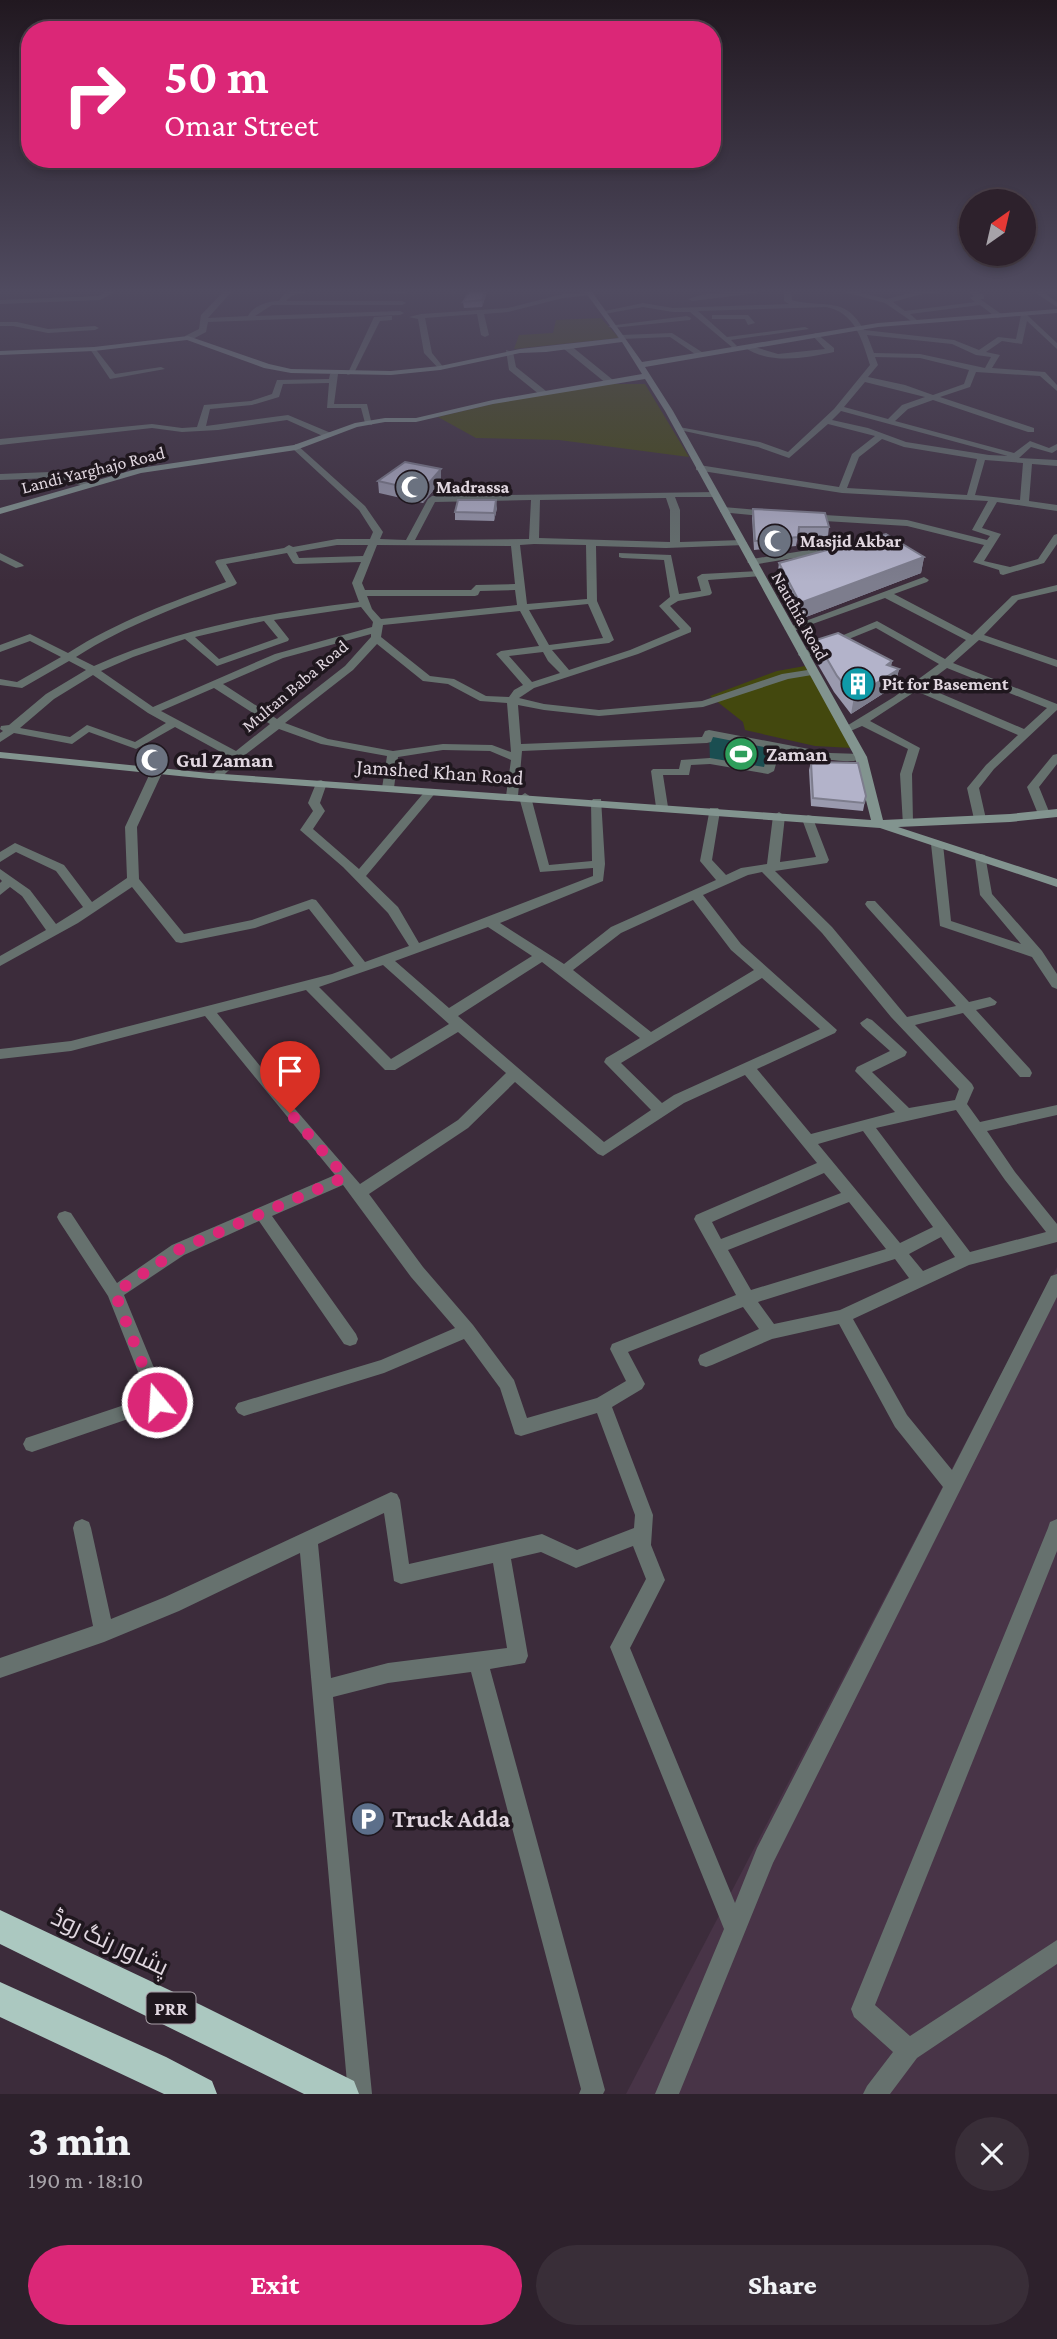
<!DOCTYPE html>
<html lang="en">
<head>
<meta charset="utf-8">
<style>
  body { margin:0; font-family:"Crimson Pro",Cairo,serif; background:#392e38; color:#f1f3f6; height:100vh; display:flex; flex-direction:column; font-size:26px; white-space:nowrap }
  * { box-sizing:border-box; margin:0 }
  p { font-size:23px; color:#a7a3a9 }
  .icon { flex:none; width:38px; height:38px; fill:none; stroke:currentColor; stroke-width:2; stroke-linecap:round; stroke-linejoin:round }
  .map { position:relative; height:2094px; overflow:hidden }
  .details { display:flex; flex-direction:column; background:#2d212c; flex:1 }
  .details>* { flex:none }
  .hud { position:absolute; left:21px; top:21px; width:700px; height:147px; border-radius:28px; box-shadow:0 4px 10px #0003,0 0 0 2px #483e48; background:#db2777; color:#fff; overflow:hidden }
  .needle { width:46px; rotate:34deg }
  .buttons { position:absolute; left:959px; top:189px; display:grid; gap:14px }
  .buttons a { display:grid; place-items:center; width:77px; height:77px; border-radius:50%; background:#2d212c; box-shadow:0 4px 10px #0003,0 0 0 2px #483e48; font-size:35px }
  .pin { position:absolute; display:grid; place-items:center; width:60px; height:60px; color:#fff; margin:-72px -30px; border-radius:50% 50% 50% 0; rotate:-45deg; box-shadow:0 0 7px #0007 }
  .pin .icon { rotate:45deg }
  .me { position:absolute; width:77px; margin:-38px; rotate:342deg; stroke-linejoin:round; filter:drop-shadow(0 0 5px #0008) }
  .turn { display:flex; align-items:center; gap:24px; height:147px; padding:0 28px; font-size:32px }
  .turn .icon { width:91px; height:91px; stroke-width:2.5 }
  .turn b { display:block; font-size:49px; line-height:60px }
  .round { display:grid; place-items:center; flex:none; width:74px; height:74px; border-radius:37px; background:#392e38 }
  .overview { display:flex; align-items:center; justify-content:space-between; height:119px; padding:0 28px }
  h1 { font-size:42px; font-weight:800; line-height:52px }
  .action { display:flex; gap:14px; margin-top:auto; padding:14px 28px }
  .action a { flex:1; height:80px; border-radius:42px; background:#db2777; color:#fff; font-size:28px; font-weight:800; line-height:80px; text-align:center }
  .action a+a { background:#392e38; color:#f1f3f6 }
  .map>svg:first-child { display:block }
  .built { fill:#483447 }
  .green { fill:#43480e }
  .water { fill:#1a4e51 }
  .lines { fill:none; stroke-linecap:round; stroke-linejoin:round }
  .street { fill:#66716e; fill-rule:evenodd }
  .secondary { fill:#82948f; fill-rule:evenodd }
  .highway { fill:#abc8c0; fill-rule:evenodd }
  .wall { fill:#9a9aae }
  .shaded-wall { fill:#7d7d8d }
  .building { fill:#b3b3ca; stroke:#7d7d8d; stroke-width:2 }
  .route { stroke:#db2777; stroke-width:12; stroke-dasharray:0 21.6 }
  .labels { text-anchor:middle; stroke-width:7; stroke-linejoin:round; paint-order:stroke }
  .far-street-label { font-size:18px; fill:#e1d7e0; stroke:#1f171e }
  .far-poi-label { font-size:18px; font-weight:bold; fill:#e1d7e0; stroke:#1f171e; text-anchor:start }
  .shield { fill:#1f171e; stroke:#a79da6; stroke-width:2 }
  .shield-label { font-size:19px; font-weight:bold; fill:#e1d7e0 }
  .poi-label { font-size:21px; font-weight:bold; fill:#e1d7e0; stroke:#1f171e; text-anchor:start }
  .street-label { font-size:21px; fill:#e1d7e0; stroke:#1f171e }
  .near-poi-label { font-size:24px; font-weight:bold; fill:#e1d7e0; stroke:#1f171e; text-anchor:start }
  .near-street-label { font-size:24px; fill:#e1d7e0; stroke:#1f171e }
</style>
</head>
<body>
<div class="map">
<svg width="1057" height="2094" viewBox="0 0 1057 2094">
  <rect width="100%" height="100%" fill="#3c2c3b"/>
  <path class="built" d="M1057 1267V2094H626Z"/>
  <path class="green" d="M601 318 619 338 514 349 519 335 553 333 556 320Z
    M606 384H645L689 457 559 440 476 438 438 417 501 402Z
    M805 666 852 748 815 746 745 730 743 722 710 696 777 671Z"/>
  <path class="water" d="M709 731 775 747 768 771 710 761Z"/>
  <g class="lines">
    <path class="street" d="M111 289H120L100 300 0 304V300L98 296Z
      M226 289H234L208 318 248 316C253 306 268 301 279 301 285 290 296 289 308 289L304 293 292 295 286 301H402L406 303 402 305H272L255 316 400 311 404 313 400 315 208 322 206 332 191 340H185V336L199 329 201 315Z
      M322 289H405L409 291 405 293 326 291Z
      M452 289H459L454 293 450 291Z
      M604 289H611L613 291 607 292Z
      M754 289H761L757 293 692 301 688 299 700 295Z
      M784 289H791L792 300 795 301C826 308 845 296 864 330L954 340 979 350 998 337 1016 339 1021 315 1025 313 1057 343V349L1027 321 1022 344 1002 341 986 352 1000 355 992 368 1045 372 1057 385V391L1040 376 976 372 970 387 940 397 1034 428V432H1028L933 400 908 409 895 421 1014 453 1030 441 1049 448 1057 444V450L1052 453 1031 447 1019 458 1057 460V466L1032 464 1029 501 1057 505V511L997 502 982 528 1001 534 984 561 1010 567 1038 559 1054 535 1057 534V544L1044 563 1003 575 1000 574 999 570 973 562 984 545 907 526 808 520 803 517 808 514 907 520 987 540 990 536 972 530 988 501 842 493 696 470V466L699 465 839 487 852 454 875 436 828 424 789 458 758 447 675 429 679 427 760 442 788 452 834 409 870 365C862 340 855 312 826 307L698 311 727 337 805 327 809 329 731 340 737 346 733 348 690 312H673L643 307 604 314 600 312 643 303 673 308 789 304 784 301ZM867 335 952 344 976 355 991 357 985 368 920 354 874 353ZM875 357 920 358 969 370 964 384 933 395 905 385 868 377 878 365ZM865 382 925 397 902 405 888 419 844 407ZM841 411 1008 456H1010L989 455 906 442 868 428 832 420ZM882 439 904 447 977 459 967 495 847 488 859 457ZM985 460 1023 463 1020 500 975 495Z
      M833 289H846L887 299 918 291 939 289H973L984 295V299H980L1004 316 997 318 980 305 910 314 918 321 914 323 885 303ZM964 289 974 296 970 298 975 302 905 311 893 302 918 295Z
      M1030 289H1039L1057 302V307Z
      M590 292 592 295 563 298 508 312 484 314 489 335 485 337 481 335 477 314 425 318 432 353 444 368 440 370 424 353 418 319 409 317 421 314 508 308 563 294Z
      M715 315H748L755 323 748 325 745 319H712V315Z
      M389 316H392V320L380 321 354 373 347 375 374 317Z
      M687 316 691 318 690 320 612 328 608 326Z
      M0 322H17L48 329 95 326 99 328 95 330 48 333 13 326H0Z
      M672 333 705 354 698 356 670 337 621 339 617 337 621 335Z
      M816 333 834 348V352C805 358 770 365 744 347L748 345 778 354 825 349 812 335Z
      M564 345H570L613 380V384H607L564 349Z
      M94 347 115 374 161 367 165 369 110 379 90 349Z
      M506 350 513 352 516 367 546 391V395H540L509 370Z
      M334 372 338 374 334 404H367L372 425 365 423 361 408H327L329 383 283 384 279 397 252 405 210 409 206 426 288 415 331 433V437H325L287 420 218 430 182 432 152 428 0 445V439L152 424 182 428 197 427 204 405 251 401 272 394 277 380 329 379 330 374Z
      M296 444 365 506 383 532 380 539 406 540 428 499 432 496 716 492V496L713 497H675L680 510V542L742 540 747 543 745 545 666 548 596 546 597 601 614 640 609 643 552 650 569 670 630 650 680 629 659 606 670 597 664 560 622 558 619 557V553L671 555 679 594 701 591 697 577 702 574 759 571 762 572V576L708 580 712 593 710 595 678 601 670 606 691 628V632L638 654 534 688 519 698 544 704 599 710 702 701 782 674 814 669 818 670V674L788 679 703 707 599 716 544 710 518 705 521 744 702 737 705 731 709 730 830 753 861 754 867 757C851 768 800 754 780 750L774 771 768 774 710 764 691 765 689 775H663L668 807 662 811 656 807 651 771 653 769H679L681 760 710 758 764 767 769 748 713 737 711 742 707 743 522 751 518 796 512 800 506 796 511 760 490 751 443 750 398 757 394 788 388 791 382 788 387 756 321 744 279 729 241 758 221 778 217 779 211 776 230 757 175 727 136 749 89 732 72 744 14 733 0 742V733L3 731 0 729 1 726 9 725 46 694 86 670 69 661 22 688 0 685V679L17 682 61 657 30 641 0 652V645L30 634 68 653C118 621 171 602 226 582L215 562 217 560 284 548 289 545 293 547 337 539H370L373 532 359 510 293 449 292 447ZM666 498 670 510V542L539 538 540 500ZM531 500 529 539 415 540 435 502ZM534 544 586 545 587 599 527 604 520 545ZM337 545H368L363 556 299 558 296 552ZM377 545 511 546 515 584 476 585 471 590H365L362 583ZM287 553 293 563 296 564 361 562 352 583 359 602C268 613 179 628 94 666L76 657C126 625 180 606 235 585L237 583 226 564ZM515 590 517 605 381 619 372 609 367 596H475L478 595 480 591ZM588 604 603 638 549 645 529 610ZM361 607 373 622 372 627 275 654 153 707 101 671 133 657 185 639 217 666 288 641 289 639 274 620ZM520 611 539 646 501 651 496 654 523 685 514 690 509 697 486 696 454 679 430 676 381 637 383 625ZM264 621 278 638 219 659 195 637ZM371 634V637L345 666 277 719 223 684 283 658ZM377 644 423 681 448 684 480 701 507 703 511 752 492 745 443 744 393 751 328 739 285 723 353 670ZM543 652 548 661 560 673 532 682 509 656ZM93 675 148 713 166 723 135 742 87 725 70 737 20 728 54 699ZM214 688 270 724 236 751 161 711Z
      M50 472 93 484 89 487 50 478 0 480V474Z
      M723 507 771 511 776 514 771 517 720 512V508Z
      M858 542 863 545 861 547 752 565 747 562 752 559Z
      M0 553 22 564 24 566 16 568 0 560Z
      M924 577 929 580 927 582 894 594 972 635 1012 596 1057 585V591L1018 600 984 635 1057 660V667L979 640 953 663 1057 704V710L994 769 979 788 986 819 980 823 974 819 967 788 986 765 1018 735 916 691 870 721 920 748 912 774 913 822 911 825H903L900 774 908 749 862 726 846 733 840 730 894 697 939 664 876 628 807 656H799L798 654 877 621 945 659 966 640 885 598 793 631 784 629ZM947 668 1047 708 1024 729 923 686Z
      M1057 754V764L1039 787 1050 814 1044 818 1038 814 1027 787 1053 755Z
      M157 768 163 771 137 827 139 879 184 934 252 920 312 899 316 900 365 962 409 946 388 913 343 867 300 830 313 811 308 803 317 781 321 780 327 783 320 803 325 811 313 829 359 869 427 789H435L437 791 366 876 398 907 419 943 593 876V868L540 872 519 797 525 793 531 797 549 865 592 861 591 802 593 799H601L605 864 603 881 500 923 564 964 611 927 716 880 700 861 710 808H718L720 811 712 860 726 875 741 868 767 864 773 816 779 812 785 816 780 862 816 857 802 819 808 815 812 816 829 860 827 863 775 871 832 927 907 1017 956 1006 867 907 865 904 867 901H875L969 1002 990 997 997 1002 995 1005 976 1010 1030 1069 1032 1073 1030 1077H1020L963 1013 915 1025 972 1084 974 1088 967 1104 980 1122 1057 1105V1115L987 1131 1015 1172 1057 1224V1242L969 1265 853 1319 907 1415 952 1470 1051 1276 1057 1274V1297L773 1863 679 2094H655L724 1929 610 1647 646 1579 633 1546 576 1568 541 1552 511 1559 528 1656 525 1663 490 1669 605 2090 603 2094H579L581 2089 471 1672 388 1683 333 1697 372 2094H348L300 1553 179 1611 104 1642 0 1678V1658L93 1626 73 1528 75 1522 82 1519 89 1522 91 1528 111 1619 165 1597 391 1492 397 1494 400 1500 409 1564 542 1534 577 1550 634 1528 635 1515 597 1413 521 1436 515 1434 500 1388 464 1339 384 1373 244 1416 238 1413 235 1408 238 1403 381 1360 455 1328 411 1277 343 1185 272 1216 356 1334 358 1339 356 1344 350 1346 344 1344 259 1221 184 1255 124 1295 166 1397 163 1407 32 1452 26 1450 23 1444 26 1438 148 1397 108 1296 59 1221 57 1217 59 1213 65 1211 71 1213 117 1283 172 1245 335 1175 205 1016 71 1051 0 1059V1049L71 1041 332 974 354 966 309 909 255 928 181 943 176 942 132 887 78 923 0 966V956L46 930 22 896 10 887 0 895V883L2 881 0 879V869L30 890 56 924 83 907 56 871 16 852 0 862V852L15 843 64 865 92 902 127 878 125 827 151 771ZM762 872 822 933 891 1017 959 1089 955 1100 909 1108 872 1072 905 1056 907 1052 872 1020 867 1018 860 1023 862 1026 890 1051 857 1067 855 1071 895 1112 811 1134 757 1069 835 1033 837 1030 741 944 703 895 748 875ZM693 900 731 950 754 970 651 1032 573 970 621 933ZM488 927 532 956 449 1008 395 961ZM542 962 640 1038 606 1058 604 1062 651 1110 604 1142 458 1016ZM383 965 449 1024 391 1059 319 987ZM762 978 820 1029 674 1095 662 1103 621 1063ZM306 990 385 1070H395L458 1032 506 1073 458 1120 360 1184 295 1109 217 1013ZM745 1075 817 1163 696 1215 694 1219 736 1295 612 1344 610 1349 626 1381 597 1398 527 1418 514 1380 473 1325 423 1267 369 1194 468 1128 515 1082 598 1154 603 1156 684 1103ZM956 1110 1005 1180 1046 1232 970 1252 876 1128ZM863 1131 933 1227 900 1243 818 1144ZM824 1173 841 1193 721 1239 712 1222ZM849 1202 886 1249 751 1290 728 1250ZM941 1237 955 1257 923 1271 909 1254ZM895 1259 909 1278 840 1310 774 1324 758 1302ZM743 1307 759 1329 700 1355 698 1360 700 1365 706 1367 712 1365 772 1339 839 1324 895 1427 943 1487 757 1848 735 1903 630 1648 665 1580 651 1545 653 1515 612 1407 642 1389 645 1384 628 1352ZM384 1513 394 1581 401 1584 493 1563 507 1648 388 1663 331 1678 318 1544Z
      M937 840 943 844 951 921 1021 944 980 895 975 858 981 854 985 855 992 894 1042 951 1057 974V989L1052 987 1032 957 940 926 931 844Z
      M1057 1519V1551L875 2005 910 2036 1057 1940V1964L917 2058 890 2094H863L867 2086 893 2052 854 2017 851 2009 1048 1528 1050 1522Z"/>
    <path class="secondary" d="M583 289H590L642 362 878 323 1057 309V313L878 327 645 367 673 411 867 757 883 820 1010 814 1057 809V817L1010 822 898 827 1057 879V887L880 828 209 779 0 758V752L209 773 871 820 855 757 665 411 645 379 493 404 416 422H385L357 427 296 450 141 473 0 514V508L140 468 294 445 355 423 385 418H416L493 400 642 374 622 342 546 352 520 353 440 370 391 375 291 373 264 368 187 340 94 351 0 355V351L94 347 188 336 269 364 291 369 391 371 440 366 520 349 619 338Z"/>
    <path class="highway" d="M0 1910 201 2005 354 2081 359 2094H304L0 1944Z
      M0 1982 166 2057 212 2081 217 2094H164L0 2017Z"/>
  </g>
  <path class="wall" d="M488 289 482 307 464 308 463 302Z
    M378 481H441L423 503 379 493Z
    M497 508 494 521 455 520V512Z
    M753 509 829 527 828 536H798L796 546 754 550 752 518Z
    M924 557 921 573 798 620 777 579 779 563Z
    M816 640 892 661 891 666 899 669 895 686 851 714 834 692 813 656Z
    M811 762 866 796 863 811 811 806 809 770Z"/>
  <path class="shaded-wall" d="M486 289H488L482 307V300Z
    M441 469V481L423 503 422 491Z
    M496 500 497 508 494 521V513Z
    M924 557 921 573 798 620 800 603Z
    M892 661 889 675 899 669 895 686 851 714 854 697Z"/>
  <path class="building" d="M471 289H486L482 300 463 302Z
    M405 462 441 469 422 491 378 481Z
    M458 500H496L494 513 455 512Z
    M753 509 825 513 829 527H799L798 537 755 541Z
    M886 534 924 557 800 603 779 563Z
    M838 633 892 661 887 665 899 669 854 697 837 676 816 640Z
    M811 762 858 763 866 796 864 803 813 798Z"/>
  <linearGradient id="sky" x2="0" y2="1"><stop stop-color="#211820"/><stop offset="0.5" stop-color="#504b60"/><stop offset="1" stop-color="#504b60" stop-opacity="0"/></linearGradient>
  <rect width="1057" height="582" fill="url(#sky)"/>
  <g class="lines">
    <path class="route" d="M157 1402 115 1293 178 1250 345 1177 290 1113"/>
  </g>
  <defs>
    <g id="mosque-disc" transform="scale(1.75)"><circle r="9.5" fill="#6b7280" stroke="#1f171e"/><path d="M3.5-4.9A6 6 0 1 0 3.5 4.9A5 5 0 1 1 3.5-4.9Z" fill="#fff"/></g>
    <g id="building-disc" transform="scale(1.75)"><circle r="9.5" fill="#0f9aa8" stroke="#1f171e"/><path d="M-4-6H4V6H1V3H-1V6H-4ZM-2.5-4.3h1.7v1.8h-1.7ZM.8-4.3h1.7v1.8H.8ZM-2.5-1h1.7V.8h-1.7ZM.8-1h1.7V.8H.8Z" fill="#fff"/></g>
    <g id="stadium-disc" transform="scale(1.75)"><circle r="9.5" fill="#2e9e5b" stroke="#1f171e"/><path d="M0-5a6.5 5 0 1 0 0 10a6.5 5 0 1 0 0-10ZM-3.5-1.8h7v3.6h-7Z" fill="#fff"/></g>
    <g id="parking-disc" transform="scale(1.75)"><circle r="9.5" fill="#5c6f8a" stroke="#1f171e"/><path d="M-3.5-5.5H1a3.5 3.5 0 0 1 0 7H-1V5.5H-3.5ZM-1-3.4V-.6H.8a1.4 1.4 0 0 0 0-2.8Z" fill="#fff"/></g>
  </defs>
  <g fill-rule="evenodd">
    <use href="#mosque-disc" x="412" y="487"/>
    <use href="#mosque-disc" x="775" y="541"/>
    <use href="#building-disc" x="858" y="684"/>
    <use href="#stadium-disc" x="741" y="754"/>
    <use href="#mosque-disc" x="152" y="760"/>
    <use href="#parking-disc" x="368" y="1819"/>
  </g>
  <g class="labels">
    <g class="far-street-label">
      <text transform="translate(93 470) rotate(-14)" y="6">Landi Yarghajo Road</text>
      <text transform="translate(800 616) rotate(61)" y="6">Nauthia Road</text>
      <text transform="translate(295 686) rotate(-40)" y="6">Multan Baba Road</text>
    </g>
    <g class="far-poi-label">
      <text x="436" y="493">Madrassa</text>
      <text x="800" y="547">Masjid Akbar</text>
      <text x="882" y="690">Pit for Basement</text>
    </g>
    <rect class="shield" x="146.5" y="1992.5" width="49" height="31" rx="5"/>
    <g class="shield-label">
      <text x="171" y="2015">PRR</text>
    </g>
    <g class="poi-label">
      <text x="766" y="761">Zaman</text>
      <text x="176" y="767">Gul Zaman</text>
    </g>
    <g class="street-label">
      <text transform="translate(440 772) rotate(4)" y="7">Jamshed Khan Road</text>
    </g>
    <g class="near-poi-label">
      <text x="392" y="1827">Truck Adda</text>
    </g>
    <g class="near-street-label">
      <text transform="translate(110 1942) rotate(25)" y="8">پشاور رنگ روڈ</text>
    </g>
  </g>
</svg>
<div class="buttons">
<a><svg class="needle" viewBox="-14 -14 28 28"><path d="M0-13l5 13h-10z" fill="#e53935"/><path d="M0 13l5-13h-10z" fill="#a7a3a9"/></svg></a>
</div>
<div class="pin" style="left:290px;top:1113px;background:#d93025"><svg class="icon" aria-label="arrive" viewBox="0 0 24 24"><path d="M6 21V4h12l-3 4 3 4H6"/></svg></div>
<svg class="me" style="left:157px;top:1402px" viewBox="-20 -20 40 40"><circle r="17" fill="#db2777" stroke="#fff" stroke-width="3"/><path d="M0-11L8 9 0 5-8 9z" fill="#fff"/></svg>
<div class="hud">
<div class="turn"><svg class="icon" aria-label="right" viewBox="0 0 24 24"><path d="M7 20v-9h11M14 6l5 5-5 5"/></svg><div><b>50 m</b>Omar Street</div></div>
</div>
</div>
<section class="details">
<div class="overview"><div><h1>3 min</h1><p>190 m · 18:10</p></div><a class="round"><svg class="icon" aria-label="close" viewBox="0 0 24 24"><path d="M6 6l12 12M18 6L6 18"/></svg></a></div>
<div class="action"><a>Exit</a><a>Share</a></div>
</section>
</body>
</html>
